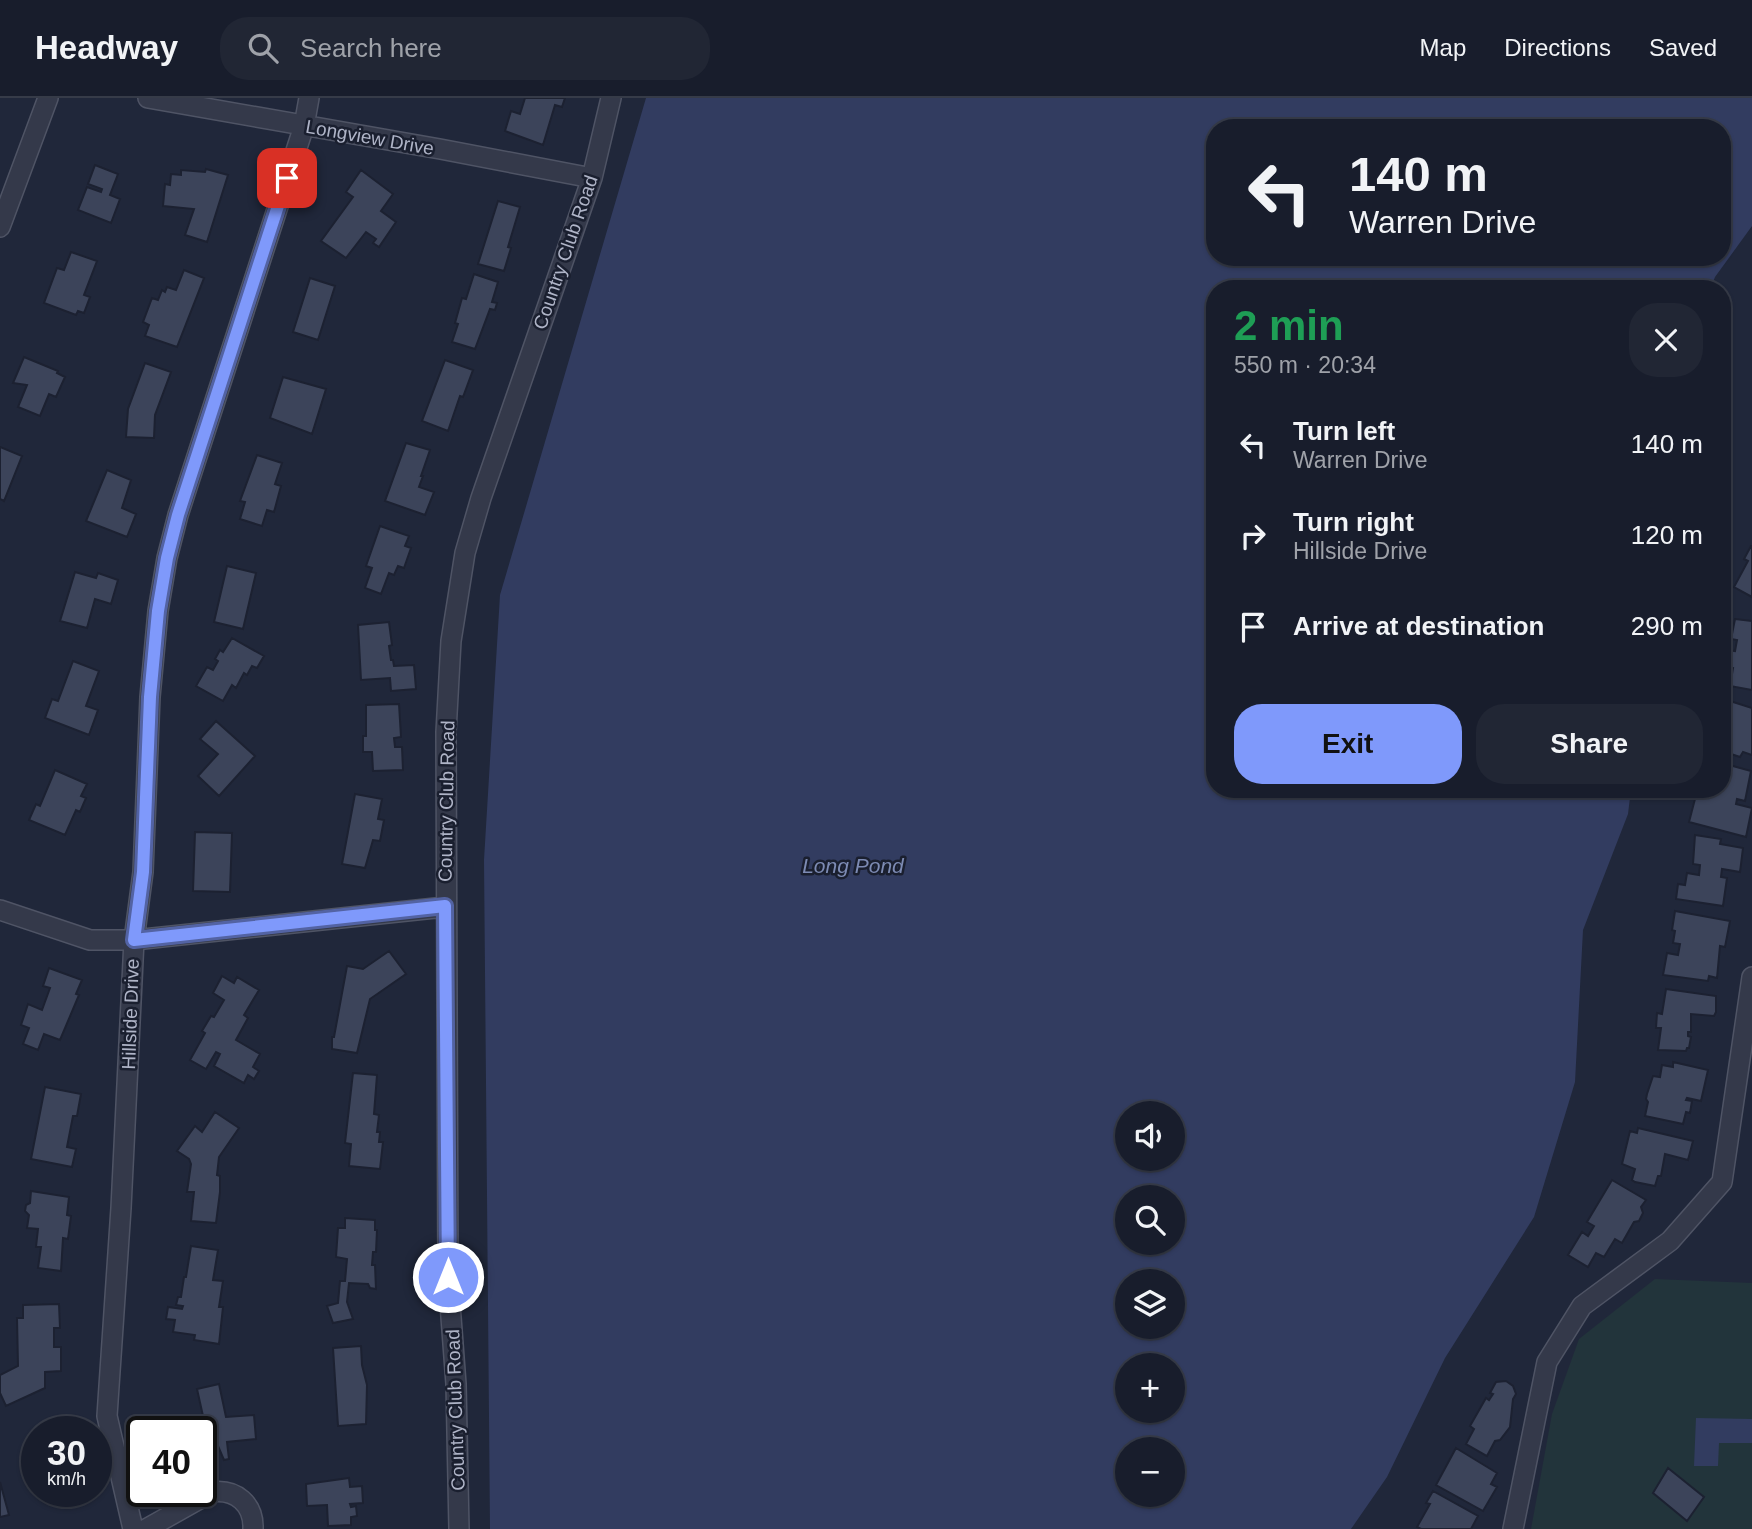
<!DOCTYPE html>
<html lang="en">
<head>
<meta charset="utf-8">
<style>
  body { margin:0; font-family:Arial,sans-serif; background:#212634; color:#f1f3f6; height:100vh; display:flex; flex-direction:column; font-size:26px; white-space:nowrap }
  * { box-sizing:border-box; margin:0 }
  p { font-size:23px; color:#9fa2a9 }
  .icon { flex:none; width:38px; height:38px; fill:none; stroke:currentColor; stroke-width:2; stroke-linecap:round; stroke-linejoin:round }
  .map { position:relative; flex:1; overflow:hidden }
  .drawer { position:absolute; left:1206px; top:182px; width:525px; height:518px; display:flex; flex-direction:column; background:#181d2c; border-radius:28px; box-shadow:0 2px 5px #0004,0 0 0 2px #363b48 }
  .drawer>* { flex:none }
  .banner { position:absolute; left:1206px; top:21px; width:525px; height:147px; border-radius:28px; box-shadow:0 2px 5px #0004,0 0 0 2px #363b48; background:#181d2c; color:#f1f3f6; overflow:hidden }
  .controls { position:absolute; left:1115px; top:1003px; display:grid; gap:14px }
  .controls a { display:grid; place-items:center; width:70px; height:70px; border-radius:50%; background:#181d2c; box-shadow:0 2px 5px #0004,0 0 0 2px #363b48; font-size:35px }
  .speed { position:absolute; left:21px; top:1318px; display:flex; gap:14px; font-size:35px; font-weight:700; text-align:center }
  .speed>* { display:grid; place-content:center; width:91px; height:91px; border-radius:50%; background:#181d2c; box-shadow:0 2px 5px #0004,0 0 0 2px #363b48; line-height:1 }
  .speed small { font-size:18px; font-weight:400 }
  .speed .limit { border:4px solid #111; border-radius:10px; background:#fff; color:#111 }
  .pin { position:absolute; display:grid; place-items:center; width:60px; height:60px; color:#fff; margin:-30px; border-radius:14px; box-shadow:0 4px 10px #0006 }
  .me { position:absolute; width:77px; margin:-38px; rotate:0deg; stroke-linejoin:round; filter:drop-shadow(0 0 5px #0008) }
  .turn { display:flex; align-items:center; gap:24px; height:147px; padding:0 28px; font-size:32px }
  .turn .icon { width:91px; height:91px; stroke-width:2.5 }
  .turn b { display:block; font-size:49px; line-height:60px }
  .round { display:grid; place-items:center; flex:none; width:74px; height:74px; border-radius:28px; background:#212634 }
  .summary { display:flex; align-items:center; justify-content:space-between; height:119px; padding:0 28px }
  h1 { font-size:42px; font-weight:700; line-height:52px; color:#1e9e55 }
  .cta { display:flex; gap:14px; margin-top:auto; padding:14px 28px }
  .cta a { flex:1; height:80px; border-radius:28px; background:#7f99fb; color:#111; font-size:28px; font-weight:700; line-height:80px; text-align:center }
  .cta a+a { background:#212634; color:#f1f3f6 }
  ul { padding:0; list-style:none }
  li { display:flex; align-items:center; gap:21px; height:91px; padding:0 28px }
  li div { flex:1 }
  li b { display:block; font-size:26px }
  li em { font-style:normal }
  header { display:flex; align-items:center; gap:42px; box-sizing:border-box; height:98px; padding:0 35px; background:#181d2c; border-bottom:2px solid #363b48 }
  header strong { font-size:33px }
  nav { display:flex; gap:38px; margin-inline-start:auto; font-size:24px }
  .search { width:490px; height:63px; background:#212634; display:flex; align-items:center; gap:18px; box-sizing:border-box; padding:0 24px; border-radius:28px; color:#9fa2a9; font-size:26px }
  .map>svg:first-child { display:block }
  .green { fill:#22343b }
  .water { fill:#323c60; fill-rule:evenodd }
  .building { fill:#3c445a; stroke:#1c2131; stroke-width:2 }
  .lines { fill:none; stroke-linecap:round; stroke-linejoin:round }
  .minor-casing { stroke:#4f5465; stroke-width:22 }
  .minor { stroke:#34394a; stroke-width:19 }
  .route-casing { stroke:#5363a3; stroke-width:18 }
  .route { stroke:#7f99fb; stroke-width:12 }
  .labels { text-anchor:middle; stroke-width:5; stroke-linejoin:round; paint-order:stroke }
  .street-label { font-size:19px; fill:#afb4c7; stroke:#1a1f2f }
  .water-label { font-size:21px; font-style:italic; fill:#7d8bb4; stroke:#1a1f2f }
</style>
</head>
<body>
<header>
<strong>Headway</strong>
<div class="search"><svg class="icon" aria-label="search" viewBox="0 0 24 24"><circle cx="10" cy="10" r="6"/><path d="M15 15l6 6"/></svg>Search here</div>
<nav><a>Map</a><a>Directions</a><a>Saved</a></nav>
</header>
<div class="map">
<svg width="1752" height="1431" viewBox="0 0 1752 1431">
  <rect width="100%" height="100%" fill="#20273a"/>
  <path class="green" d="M1655 1181 1752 1185V1431H1531L1552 1316 1579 1241Z"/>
  <path class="water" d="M646 0H1752V128L1715 179 1710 191H1214V691H1631L1628 716 1583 832 1575 984 1534 1119 1445 1260 1387 1379 1351 1431H490L484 762 500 497ZM1214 30H1722V159H1214ZM1127 1015H1172V1060H1127ZM1127 1099H1172V1144H1127ZM1127 1183H1172V1228H1127ZM1127 1267H1172V1312H1127ZM1127 1351H1172V1396H1127Z
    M1696 1320 1752 1321V1345H1719L1718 1368H1694Z"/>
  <path class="building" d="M525 0H565L562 9 555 7 543 47 505 33 511 13 520 16Z
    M95 67 118 76 110 97 120 101 111 125 78 112 87 89 101 94 102 91 88 86Z
    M206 71 228 77 207 144 185 137 194 111 163 108 165 86 170 87 171 76 181 77V72L205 74Z
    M361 72 393 96 381 113 396 124 379 149 373 145 376 141 366 134 346 160 321 143 353 99 346 94Z
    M498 103 520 109 508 149 511 150 504 173 478 166Z
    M71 154 97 163 84 197 90 199 84 215 78 213 76 217 44 205 57 170 64 172Z
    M184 172 204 180 177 249 145 238 149 227 143 224 152 200 158 202 162 192 165 194 167 189 176 192Z
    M474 176 498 184 492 204 497 205 495 212 490 211 475 251 452 244 458 226 455 225 462 200 466 201Z
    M310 180 335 188 318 242 293 234Z
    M24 259 58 273 57 275 65 279 56 299 49 296 40 318 18 309 27 287 13 285Z
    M445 262 473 272 463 299 460 298 448 333 422 323Z
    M145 265 171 274 155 317 154 340 126 339 128 311Z
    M283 279 326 291 312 336 270 320Z
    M406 345 430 352 421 378H423L419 389 434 394 425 417 385 403Z
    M0 349 22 358 4 403 0 401Z
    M257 357 282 365 275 386 281 388 274 414 267 412 262 428 240 421 245 404 240 403Z
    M107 372 131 382 122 410 136 416 127 439 86 423Z
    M380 428 409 438 405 448 411 450 404 470 398 468 394 477 389 475 381 496 365 490 372 470 366 468Z
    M1751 448H1752V499L1734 489 1748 463 1744 461Z
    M227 468 256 475 243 531 214 524Z
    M75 474 96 480 98 475 118 482 111 506 95 501 87 530 60 523Z
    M1735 521 1752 523V592L1730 588 1733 570 1725 568 1728 552 1735 553 1737 542 1731 541Z
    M389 524 392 547 389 548 391 562H393L394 568 414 567 416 591 391 593 390 580 361 582 358 527Z
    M232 540 264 558 257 570 252 568 247 577 244 575 236 590 232 587 223 603 196 588 207 569 213 572 218 563 215 561 220 552 223 554Z
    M73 563 99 573 86 608 98 612 89 637 45 620 52 601 58 603Z
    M1730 603 1752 610V657L1743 654 1740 659 1722 653V620Z
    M399 606 401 639 394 640 395 649H402L403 672 373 673 372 654H363V638H366V607Z
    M216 623 255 658 219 698 198 678 218 656 200 641Z
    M1722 665 1751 673 1745 703 1737 701 1736 706 1752 710 1746 739 1689 724 1696 697 1702 693 1707 695 1708 691H1722Z
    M55 672 87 686 81 698 86 700 80 714 76 712 65 737 29 722 36 706 40 708Z
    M355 696 382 701 378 721 384 722 380 743 373 742 365 770 342 766Z
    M195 734 232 735 230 794 193 793Z
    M1695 737 1721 741 1720 746 1743 750 1740 774 1722 771 1721 779 1727 780 1723 808 1676 801 1678 786 1685 787 1687 775 1699 777 1700 767 1693 766Z
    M1675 813 1730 823 1725 849 1720 848 1717 880 1709 878 1708 883 1663 877 1667 855 1678 857 1680 846 1673 845 1675 833 1672 832Z
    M389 853 406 876 370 901 357 955 332 951V939H334L347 868 363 871Z
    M49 870 82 882 76 896 79 897 60 942 44 936 38 952 23 946 29 930 21 927 28 906 42 912 50 890 43 888Z
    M222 878 234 885 237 879 259 892 244 917 248 920 236 942 260 956 253 969 259 973 254 981 248 977 244 985 214 968 220 956 216 954 206 971 190 962 205 935 202 933 211 918 214 919 224 902 213 895Z
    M1666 891 1716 898V914L1714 918 1691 916V934H1688V938L1691 939 1689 950H1687L1686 953 1658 952 1661 930H1656L1657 915 1662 916Z
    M1673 964 1708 972 1701 1003 1687 1000 1686 1002 1692 1003 1690 1015 1686 1014 1683 1026 1645 1018 1648 1004 1646 1001 1647 996 1653 978 1660 979 1662 967 1673 969Z
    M353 975 377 977 374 1016 379 1017 377 1034H380L379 1044H383L380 1071 349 1068 351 1046 345 1045Z
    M45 989 81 996 77 1018H73L67 1049 76 1051 72 1069 31 1061Z
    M215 1014 239 1030 219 1059 217 1077 220 1078V1094L216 1125 191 1123 194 1094H187L191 1066 189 1061 177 1053 195 1028 202 1034Z
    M1638 1030 1693 1043 1688 1062 1665 1056 1661 1078H1658L1655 1088 1635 1084 1632 1082 1635 1071 1622 1066 1630 1033 1637 1035Z
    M1612 1082 1646 1102 1641 1109 1643 1115 1639 1123 1634 1124 1622 1145 1615 1141 1604 1159 1596 1155 1588 1169 1568 1157 1582 1134 1588 1138 1594 1128 1587 1124Z
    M31 1093 69 1099 67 1117 71 1118 68 1141 63 1140 61 1173 38 1170 41 1149H36L38 1131 27 1130 29 1117 25 1113 26 1107 30 1105Z
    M345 1120 375 1122V1132H377L376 1154H373L372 1167H375L376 1191 370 1190 368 1186 349 1185 347 1204 353 1221 333 1225 327 1208 338 1205 340 1183H345L347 1161 336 1159 338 1130H345Z
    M191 1148 218 1152 213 1182 223 1183 219 1209H223L219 1246 194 1242 195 1237 173 1234 175 1222 166 1221 168 1209 182 1211 183 1208 176 1207 178 1199H181L184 1179H186Z
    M59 1206 60 1230H54V1249H61V1273L45 1274V1290L6 1308 0 1295V1277L18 1268 17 1220H23V1207Z
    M361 1248 362 1267 367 1287 366 1326 338 1328 333 1250Z
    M1506 1283 1513 1288 1516 1296 1513 1301 1510 1329 1500 1342 1495 1343 1487 1358 1466 1346 1474 1331 1470 1328 1486 1300 1489 1302 1493 1296 1490 1295 1496 1284Z
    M219 1286 226 1319 254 1317 256 1341 227 1344 229 1361 224 1362 215 1341 201 1352V1334H182L203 1318 197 1291Z
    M1456 1350 1497 1375 1491 1386 1497 1389 1483 1413 1436 1387Z
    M1668 1370 1704 1399 1687 1423 1653 1395Z
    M349 1380 350 1389 362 1388 363 1405 350 1406 351 1409 356 1408 357 1418 351 1419V1427L328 1428 327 1407 307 1408 306 1386Z
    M0 1384 9 1417 0 1419Z
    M41 1393H68L67 1404 40 1400Z
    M1433 1393 1478 1418 1471 1431H1421L1417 1429 1430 1406 1426 1405Z"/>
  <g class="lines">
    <g class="minor-casing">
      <path id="minor" d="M148 0 440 51 592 80
        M0 129 48 0
        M0 812 90 842H134L445 809
        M133 1431 107 1318 121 1110 134 842 143 774 150 599 158 513 167 460 178 417 304 28 309 0
        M146 1431 212 1394C236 1391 254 1406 253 1431
        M459 1431 456 1286 448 1179 446 634 451 543 465 455 481 400 592 80 611 0
        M1513 1431 1547 1264 1582 1208 1670 1143 1722 1084 1752 879"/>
    </g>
    <use href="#minor" class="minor"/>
  </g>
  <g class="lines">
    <g class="route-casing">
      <path id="route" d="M287 80 178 417 167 460 158 513 150 599 143 774 134 842 445 808 448 1179"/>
    </g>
    <use href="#route" class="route"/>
  </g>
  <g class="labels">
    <g class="street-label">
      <text transform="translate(370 39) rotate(10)" y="7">Longview Drive</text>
      <text transform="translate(565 154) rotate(-71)" y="7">Country Club Road</text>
      <text transform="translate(446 703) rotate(-89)" y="7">Country Club Road</text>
      <text transform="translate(130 916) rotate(-88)" y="7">Hillside Drive</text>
      <text transform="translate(455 1312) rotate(-92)" y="7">Country Club Road</text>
    </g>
    <g class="water-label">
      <text x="853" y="775">Long Pond</text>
    </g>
  </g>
</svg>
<div class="controls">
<a><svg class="icon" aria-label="sound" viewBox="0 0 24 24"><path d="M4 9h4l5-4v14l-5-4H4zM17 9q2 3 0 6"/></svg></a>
<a><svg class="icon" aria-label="search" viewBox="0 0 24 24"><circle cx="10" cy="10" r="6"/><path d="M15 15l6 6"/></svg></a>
<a><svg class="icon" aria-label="layers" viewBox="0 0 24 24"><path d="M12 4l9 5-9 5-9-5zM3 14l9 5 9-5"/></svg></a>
<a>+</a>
<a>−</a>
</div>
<div class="speed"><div>30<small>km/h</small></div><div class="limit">40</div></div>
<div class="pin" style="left:287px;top:80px;background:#d93025"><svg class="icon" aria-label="arrive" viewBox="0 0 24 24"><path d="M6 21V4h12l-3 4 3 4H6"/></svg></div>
<svg class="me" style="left:448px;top:1179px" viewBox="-20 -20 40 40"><circle r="17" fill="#7f99fb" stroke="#fff" stroke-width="3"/><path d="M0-11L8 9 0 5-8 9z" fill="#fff"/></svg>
<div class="banner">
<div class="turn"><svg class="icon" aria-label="left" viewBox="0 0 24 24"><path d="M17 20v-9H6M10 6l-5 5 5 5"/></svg><div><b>140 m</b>Warren Drive</div></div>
</div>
<section class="drawer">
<div class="summary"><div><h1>2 min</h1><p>550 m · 20:34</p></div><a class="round"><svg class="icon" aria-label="close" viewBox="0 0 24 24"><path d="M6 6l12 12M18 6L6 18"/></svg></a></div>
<ul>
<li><svg class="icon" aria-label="left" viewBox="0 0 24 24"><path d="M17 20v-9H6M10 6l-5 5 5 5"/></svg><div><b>Turn left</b><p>Warren Drive</p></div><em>140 m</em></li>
<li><svg class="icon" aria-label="right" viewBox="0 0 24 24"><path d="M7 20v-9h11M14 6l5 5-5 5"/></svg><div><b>Turn right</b><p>Hillside Drive</p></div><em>120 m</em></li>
<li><svg class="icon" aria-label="arrive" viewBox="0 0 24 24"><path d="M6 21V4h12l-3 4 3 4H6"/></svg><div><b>Arrive at destination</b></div><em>290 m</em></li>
</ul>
<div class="cta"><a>Exit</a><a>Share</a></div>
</section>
</div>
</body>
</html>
